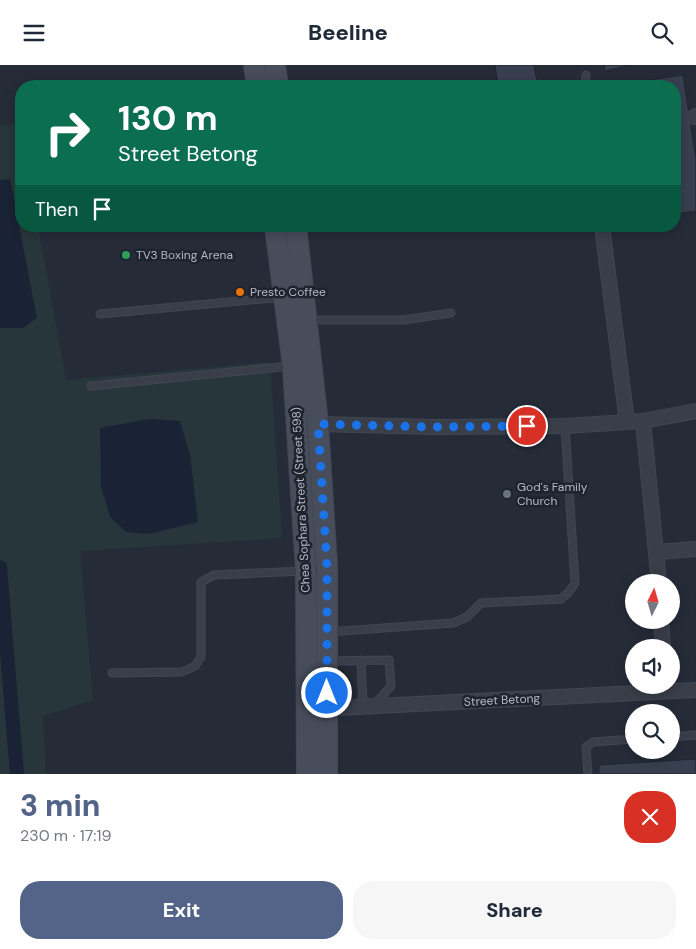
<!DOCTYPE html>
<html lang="en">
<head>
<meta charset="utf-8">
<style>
  body { margin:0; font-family:"DM Sans",sans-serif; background:#f6f6f7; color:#1f2937; height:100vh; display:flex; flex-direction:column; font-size:19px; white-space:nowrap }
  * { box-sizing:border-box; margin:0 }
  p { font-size:16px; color:#747a83 }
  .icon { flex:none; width:28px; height:28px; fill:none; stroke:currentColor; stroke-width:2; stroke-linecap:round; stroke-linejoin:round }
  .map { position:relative; height:709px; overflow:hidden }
  .details { display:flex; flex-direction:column; background:#fff; flex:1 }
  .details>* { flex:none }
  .top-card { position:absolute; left:15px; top:15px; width:666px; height:152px; border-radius:20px; box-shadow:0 2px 12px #0003; background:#0b6e4f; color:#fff; overflow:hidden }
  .needle { width:32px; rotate:5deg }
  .controls { position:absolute; left:625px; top:509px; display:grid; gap:10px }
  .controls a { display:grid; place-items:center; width:55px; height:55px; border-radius:50%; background:#fff; box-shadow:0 2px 12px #0003; font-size:25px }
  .pin { position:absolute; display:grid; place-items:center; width:42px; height:42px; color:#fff; margin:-21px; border:2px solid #fff; border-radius:50%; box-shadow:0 1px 5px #0007 }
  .me { position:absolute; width:55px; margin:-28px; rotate:0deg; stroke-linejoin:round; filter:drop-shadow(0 0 4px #0008) }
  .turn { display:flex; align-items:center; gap:18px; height:105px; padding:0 20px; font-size:22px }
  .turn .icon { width:65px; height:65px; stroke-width:2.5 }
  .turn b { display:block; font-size:35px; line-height:42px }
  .then { display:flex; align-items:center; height:48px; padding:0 20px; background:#0003; gap:10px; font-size:19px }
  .round { display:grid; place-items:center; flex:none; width:52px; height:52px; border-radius:20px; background:#f6f6f7 }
  .overview { display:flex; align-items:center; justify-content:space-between; height:85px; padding:0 20px }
  h1 { font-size:30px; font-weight:800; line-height:38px; color:#536488 }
  .action { display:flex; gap:10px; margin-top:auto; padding:10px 20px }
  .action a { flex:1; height:58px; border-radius:20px; background:#536488; color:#fff; font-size:20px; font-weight:800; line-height:58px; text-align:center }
  .action a+a { background:#f6f6f7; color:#1f2937 }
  header { display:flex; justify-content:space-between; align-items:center; height:65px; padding:0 20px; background:#fff; font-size:22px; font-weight:800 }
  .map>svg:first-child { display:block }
  .green { fill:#27363a }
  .water { fill:#1a2235 }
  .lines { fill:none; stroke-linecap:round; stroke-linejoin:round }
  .canal { stroke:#1a2235; stroke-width:14 }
  .building { fill:#383f4f; stroke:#202530 }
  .service-casing { stroke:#424752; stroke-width:9 }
  .minor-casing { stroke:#424752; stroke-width:16 }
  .secondary-casing { stroke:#424752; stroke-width:22 }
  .service { stroke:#393e49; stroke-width:7 }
  .minor { stroke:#393e49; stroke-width:14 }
  .secondary { stroke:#474d5b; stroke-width:20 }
  .route { stroke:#1a73e8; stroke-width:9; stroke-dasharray:0 16.2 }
  .leisure-dot { fill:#2e9e5b; stroke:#1e232e; stroke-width:2 }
  .food-dot { fill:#e8710a; stroke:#1e232e; stroke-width:2 }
  .worship-dot { fill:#6b7280; stroke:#1e232e; stroke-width:2 }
  .labels { text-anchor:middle; stroke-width:5; stroke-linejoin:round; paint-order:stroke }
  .poi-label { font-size:12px; fill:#b4b9c5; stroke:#1e232e; text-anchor:start }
  .street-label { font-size:12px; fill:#b4b9c5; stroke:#1e232e }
</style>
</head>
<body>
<header><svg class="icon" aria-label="menu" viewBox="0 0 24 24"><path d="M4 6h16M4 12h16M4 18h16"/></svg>Beeline<svg class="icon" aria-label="search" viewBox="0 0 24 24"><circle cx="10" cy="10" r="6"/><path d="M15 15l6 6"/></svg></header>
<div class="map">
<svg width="696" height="709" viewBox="0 0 696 709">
  <rect width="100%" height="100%" fill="#252c38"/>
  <path class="green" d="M19 58 21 70V161H38L66 315 270 297 282 473 80 486 93 635 43 651 46 709H0V61Z"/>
  <path class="water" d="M10 114 37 253 23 263H0V115Z
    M149 354 180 356 190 390 198 457 149 469 126 467 110 452 101 421 100 363Z"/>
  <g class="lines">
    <path class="canal" d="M0 502 17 709"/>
  </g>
  <path class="building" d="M495 0H534L537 17 498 21Z
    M604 0H631L605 6Z
    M683 10 696 94V146L675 149V21H610Z
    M696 694V709H599V700Z"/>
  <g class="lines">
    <g class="service-casing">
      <path id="service" d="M585 21 586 10
        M100 249 283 232
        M307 255H403L451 248
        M91 321 290 301
        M328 567 453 558 467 552 481 538 561 534 568 528 575 518 565 361
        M361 595 363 642
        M328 596 389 595 391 621 373 641
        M112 608 182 607 195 601 201 592V517L214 510 326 505
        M671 672 696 670
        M588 709 586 682 593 677 634 674"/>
    </g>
    <g class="minor-casing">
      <path id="minor" d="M694 52 696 51
        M602 161 627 357
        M643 356 659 518
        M318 359 432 362 565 361 643 356 696 346
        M658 487 696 484
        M661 555 663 582
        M318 644 696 625"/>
    </g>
    <g class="secondary-casing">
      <path id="secondary" d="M254 0 257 21
        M275 0 278 21
        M275 161 293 301 306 506 307 709
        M296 161 318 359 327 501V709"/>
    </g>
    <use href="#service" class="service"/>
    <use href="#minor" class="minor"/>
    <use href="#secondary" class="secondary"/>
  </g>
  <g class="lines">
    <path class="route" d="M327 628V501L318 359 432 362 527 361"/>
  </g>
  <circle class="leisure-dot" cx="126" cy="190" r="5"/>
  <circle class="food-dot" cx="240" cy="227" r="5"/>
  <circle class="worship-dot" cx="507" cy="429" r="5"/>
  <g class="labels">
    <g class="poi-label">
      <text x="136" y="194">TV3 Boxing Arena</text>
      <text x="250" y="231">Presto Coffee</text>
      <text x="517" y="426">God's Family<tspan x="517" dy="14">Church</tspan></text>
    </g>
    <g class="street-label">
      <text transform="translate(301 435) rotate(-93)" y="4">Chea Sophara Street (Street 598)</text>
      <text transform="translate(502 635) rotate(-3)" y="4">Street Betong</text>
    </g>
  </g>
</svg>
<div class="controls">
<a><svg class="needle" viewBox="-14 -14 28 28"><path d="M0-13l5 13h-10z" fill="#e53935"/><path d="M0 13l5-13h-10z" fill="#747a83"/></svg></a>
<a><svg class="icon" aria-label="sound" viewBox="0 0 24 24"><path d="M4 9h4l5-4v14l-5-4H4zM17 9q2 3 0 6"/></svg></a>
<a><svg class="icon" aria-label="search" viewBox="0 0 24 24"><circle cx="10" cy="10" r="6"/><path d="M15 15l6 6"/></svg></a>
</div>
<div class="pin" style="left:527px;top:361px;background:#d93025"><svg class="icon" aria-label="arrive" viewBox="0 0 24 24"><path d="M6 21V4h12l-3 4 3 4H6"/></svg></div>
<svg class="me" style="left:327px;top:628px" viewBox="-20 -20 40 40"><circle r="17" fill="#1a73e8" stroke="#fff" stroke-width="3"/><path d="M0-11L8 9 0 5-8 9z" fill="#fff"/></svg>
<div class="top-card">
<div class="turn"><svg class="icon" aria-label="right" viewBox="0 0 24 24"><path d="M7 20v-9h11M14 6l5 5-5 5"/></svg><div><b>130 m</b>Street Betong</div></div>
<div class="then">Then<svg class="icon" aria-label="arrive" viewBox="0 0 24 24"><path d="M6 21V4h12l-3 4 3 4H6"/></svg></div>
</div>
</div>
<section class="details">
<div class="overview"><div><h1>3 min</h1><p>230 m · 17:19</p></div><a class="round" style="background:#d93025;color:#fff"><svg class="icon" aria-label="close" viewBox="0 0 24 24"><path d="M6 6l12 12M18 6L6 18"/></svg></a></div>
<div class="action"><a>Exit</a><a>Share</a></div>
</section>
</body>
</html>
